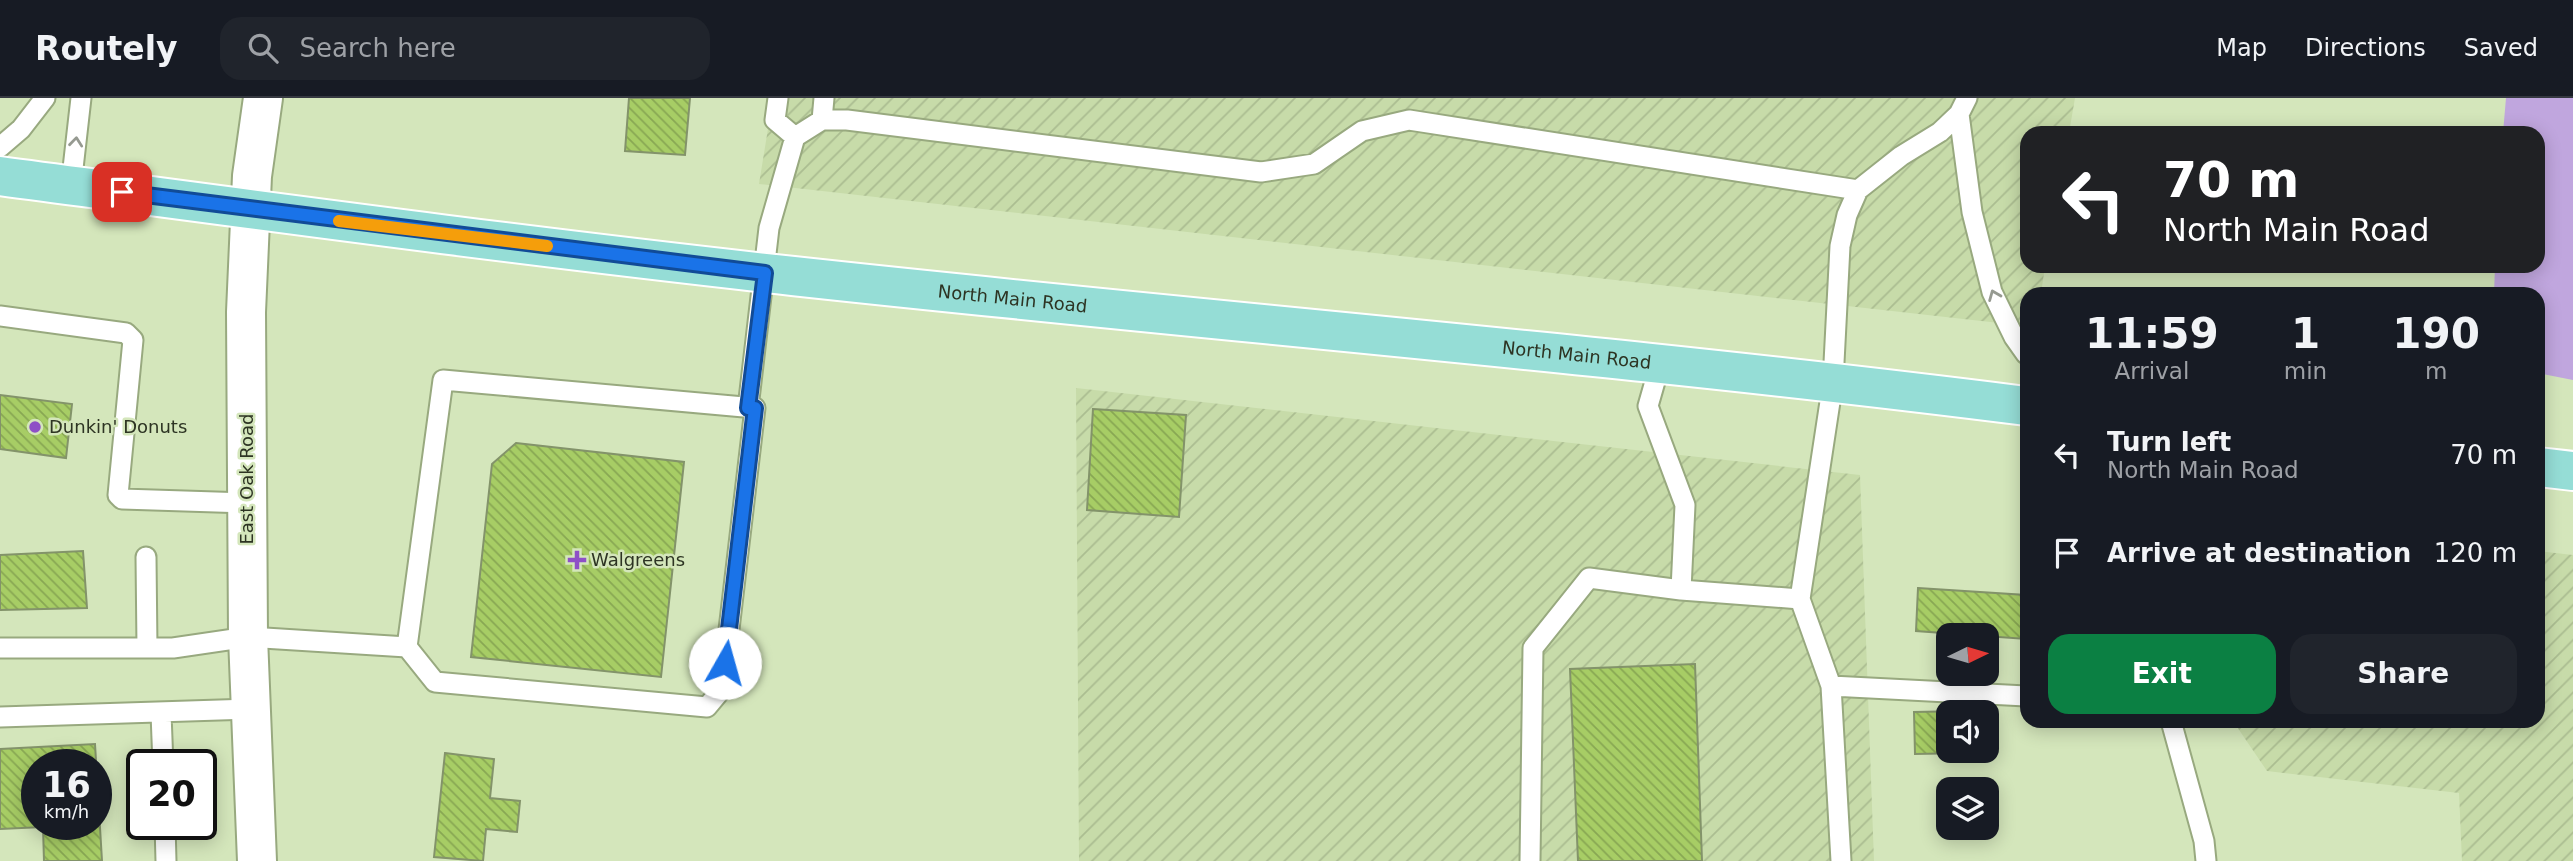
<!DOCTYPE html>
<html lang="en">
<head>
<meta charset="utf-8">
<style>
  body { margin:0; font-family:"DejaVu Sans",sans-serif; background:#20242c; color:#f1f3f6; height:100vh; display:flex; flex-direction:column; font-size:26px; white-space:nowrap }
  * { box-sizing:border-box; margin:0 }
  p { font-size:23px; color:#9ea1a6 }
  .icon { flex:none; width:38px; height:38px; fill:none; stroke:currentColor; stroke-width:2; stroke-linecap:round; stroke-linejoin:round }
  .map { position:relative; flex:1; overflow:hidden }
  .details { position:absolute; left:2020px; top:189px; width:525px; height:441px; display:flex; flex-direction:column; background:#171b24; border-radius:21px; box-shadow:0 4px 18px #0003 }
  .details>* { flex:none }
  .banner { position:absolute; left:2020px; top:28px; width:525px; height:147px; border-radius:21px; box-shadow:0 4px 18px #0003; background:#202124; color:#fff; overflow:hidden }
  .needle { width:46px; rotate:85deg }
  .buttons { position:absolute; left:1936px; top:525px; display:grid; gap:14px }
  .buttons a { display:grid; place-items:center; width:63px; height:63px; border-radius:14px; background:#171b24; box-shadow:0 4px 18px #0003; font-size:35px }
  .speed { position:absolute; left:21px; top:651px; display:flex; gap:14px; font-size:35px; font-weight:700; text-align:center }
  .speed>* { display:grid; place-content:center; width:91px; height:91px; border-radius:50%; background:#171b24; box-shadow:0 4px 18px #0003; line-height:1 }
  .speed small { font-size:18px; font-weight:400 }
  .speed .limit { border:4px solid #111; border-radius:10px; background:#fff; color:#111 }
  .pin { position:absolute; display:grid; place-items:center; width:60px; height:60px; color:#fff; margin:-30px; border-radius:14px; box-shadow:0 4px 10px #0006 }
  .me { position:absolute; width:77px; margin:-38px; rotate:7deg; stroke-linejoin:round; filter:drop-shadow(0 0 5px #0008) }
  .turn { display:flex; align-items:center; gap:24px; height:147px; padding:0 28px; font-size:32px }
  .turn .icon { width:91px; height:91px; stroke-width:2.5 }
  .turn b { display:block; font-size:49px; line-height:60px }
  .eta { display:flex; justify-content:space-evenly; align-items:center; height:119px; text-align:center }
  .eta b { font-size:42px; font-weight:800; line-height:49px }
  .button { display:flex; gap:14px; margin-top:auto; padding:14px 28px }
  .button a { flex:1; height:80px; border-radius:21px; background:#0b8043; color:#fff; font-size:28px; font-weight:800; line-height:80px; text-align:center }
  .button a+a { background:#20242c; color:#f1f3f6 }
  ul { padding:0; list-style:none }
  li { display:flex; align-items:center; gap:21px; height:98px; padding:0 28px }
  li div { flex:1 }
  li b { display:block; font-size:26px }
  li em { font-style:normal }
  header { display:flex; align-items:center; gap:42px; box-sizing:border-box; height:98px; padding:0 35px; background:#171b24; border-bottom:2px solid #363941 }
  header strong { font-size:33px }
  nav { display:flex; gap:38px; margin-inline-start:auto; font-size:24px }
  .search { width:490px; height:63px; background:#20242c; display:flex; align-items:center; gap:18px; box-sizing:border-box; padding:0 24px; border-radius:21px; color:#9ea1a6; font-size:26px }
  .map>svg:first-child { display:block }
  .industrial { fill:url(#industrial-furrows) }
  .grass { fill:#c0a6de }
  .building { fill:url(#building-back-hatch); stroke:#83936a; stroke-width:2; fill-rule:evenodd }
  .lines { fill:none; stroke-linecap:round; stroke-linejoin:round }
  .service-casing { stroke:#98a97f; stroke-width:23 }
  .tertiary-casing { stroke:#98a97f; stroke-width:42 }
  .primary-casing { stroke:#fff; stroke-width:42 }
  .service { stroke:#fff; stroke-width:19 }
  .tertiary { stroke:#fff; stroke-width:38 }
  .primary { stroke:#95ddd6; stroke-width:38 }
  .oneway { stroke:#969a91 }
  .route-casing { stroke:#114b97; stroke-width:18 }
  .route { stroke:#1a73e8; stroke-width:12 }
  .slow { stroke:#f59e0b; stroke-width:12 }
  .poi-dot { fill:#8e50c6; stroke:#d4e6bb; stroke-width:2.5 }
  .labels { text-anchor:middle; stroke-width:5; stroke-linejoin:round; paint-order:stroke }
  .street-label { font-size:18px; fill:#2d3423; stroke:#d4e6bb }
  .poi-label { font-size:18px; fill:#2d3423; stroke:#d4e6bb; text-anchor:start }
</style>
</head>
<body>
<header>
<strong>Routely</strong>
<div class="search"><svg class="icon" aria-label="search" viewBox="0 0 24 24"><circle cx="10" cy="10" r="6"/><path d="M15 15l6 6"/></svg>Search here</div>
<nav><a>Map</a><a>Directions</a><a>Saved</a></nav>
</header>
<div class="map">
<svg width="2573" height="763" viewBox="0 0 2573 763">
  <defs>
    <pattern id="industrial-furrows" width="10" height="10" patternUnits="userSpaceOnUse" patternTransform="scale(1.75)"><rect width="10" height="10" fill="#c7dba9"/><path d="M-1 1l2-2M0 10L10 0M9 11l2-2" fill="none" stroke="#abbd91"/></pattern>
    <pattern id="building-back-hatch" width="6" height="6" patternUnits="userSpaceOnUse" patternTransform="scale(1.75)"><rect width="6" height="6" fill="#a7cd65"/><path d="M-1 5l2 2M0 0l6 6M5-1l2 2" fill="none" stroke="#88a753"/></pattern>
  </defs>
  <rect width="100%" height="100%" fill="#d4e6bb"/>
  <path class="industrial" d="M773 0H2075L2069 35H2026V168H2045L2041 196H2026V228L759 86Z
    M1076 290 1860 377 1874 763H1079Z
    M2538 453 2573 457V763H2462L2459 695 2267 673 2233 623H2538Z"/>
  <path class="grass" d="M2506 0H2573V282L2538 275V196H2494L2495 168H2538V35H2503Z"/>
  <path class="building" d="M629 0H690L685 57 625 53Z
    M0 297 72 306 66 360 0 351Z
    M1093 311 1186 317 1179 419 1087 412Z
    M516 345 684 364 661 579 471 559 492 366Z
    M83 453 87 510 0 512V457Z
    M1918 490 2026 497V541L1916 533Z
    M1695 566 1702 763H1578L1570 571Z
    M1966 613 1948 614V653H1967V655L1915 656 1914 614Z
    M95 646 102 763H44L43 729 0 731V651ZM37 667H96V726H37Z
    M445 655 494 661 490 700 520 703 517 734 486 731 483 763 434 759Z"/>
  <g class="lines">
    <g class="service-casing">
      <path id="service" d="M778 0 775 22 795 39
        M1959 16 1972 114 1992 194 2014 239 2026 256
        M822 22 824 0
        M0 49 21 31 45 0
        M71 88 81 0
        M0 218 126 235 133 242 118 397 122 401 247 405
        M748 310 769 130 795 39 822 22H847L1261 74 1314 66 1362 33 1409 22 1858 92
        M146 459 147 550
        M1681 492 1800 501
        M0 550H173L248 539 407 549 435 584 707 609 722 591 755 310 443 282 407 549
        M1831 588 2026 598
        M161 615 163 667
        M0 619 251 611
        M2171 623 2204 743 2206 763
        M165 726 166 763
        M1530 763 1533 550 1589 480 1681 492 1685 407 1648 308 1660 266
        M1841 763 1831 588 1800 501 1833 284 1840 148 1847 117 1858 92 1901 58 1940 34 1959 16 1967 0"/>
    </g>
    <g class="tertiary-casing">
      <path id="tertiary" d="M257 763 248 539 246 214 252 78 263 0"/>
    </g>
    <g class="primary-casing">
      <g id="primary">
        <path id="s1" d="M0 78C264 113 528 149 793 178 1204 223 1616 256 2026 308"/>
        <path d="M2538 369 2573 373"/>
      </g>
    </g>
    <use href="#service" class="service"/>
    <use href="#tertiary" class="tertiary"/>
    <use href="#primary" class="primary"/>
  </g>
  <defs><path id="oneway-chevron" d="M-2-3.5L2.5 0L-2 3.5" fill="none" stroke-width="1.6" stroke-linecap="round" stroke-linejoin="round" transform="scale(1.75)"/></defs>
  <g class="oneway">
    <use href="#oneway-chevron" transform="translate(76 44) rotate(-84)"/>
    <use href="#oneway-chevron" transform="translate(1994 197) rotate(-112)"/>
  </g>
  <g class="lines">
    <g class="route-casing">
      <path id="route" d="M122 94 765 175 748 310H755L725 565"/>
    </g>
    <use href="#route" class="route"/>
    <path class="slow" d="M339 123 547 148"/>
  </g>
  <g class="poi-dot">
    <circle cx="35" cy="329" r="7"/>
    <path d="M573.5 451.5h7v7h7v7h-7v7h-7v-7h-7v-7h7z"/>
  </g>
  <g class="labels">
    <g class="street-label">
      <text dy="6" stroke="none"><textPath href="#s1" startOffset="1020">North Main Road</textPath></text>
      <text dy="6" stroke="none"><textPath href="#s1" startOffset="1587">North Main Road</textPath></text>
      <text transform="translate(247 381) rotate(-90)" y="6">East Oak Road</text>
    </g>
    <g class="poi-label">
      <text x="49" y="335">Dunkin' Donuts</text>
      <text x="591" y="468">Walgreens</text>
    </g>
  </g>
</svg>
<div class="buttons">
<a><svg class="needle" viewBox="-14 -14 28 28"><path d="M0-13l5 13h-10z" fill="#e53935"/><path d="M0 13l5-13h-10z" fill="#9ea1a6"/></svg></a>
<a><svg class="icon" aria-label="sound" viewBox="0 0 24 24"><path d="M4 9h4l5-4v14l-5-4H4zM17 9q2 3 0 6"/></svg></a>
<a><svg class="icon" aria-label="layers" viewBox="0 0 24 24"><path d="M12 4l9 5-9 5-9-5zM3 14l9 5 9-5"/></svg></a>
</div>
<div class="speed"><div>16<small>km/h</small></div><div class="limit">20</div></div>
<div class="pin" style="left:122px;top:94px;background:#d93025"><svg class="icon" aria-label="arrive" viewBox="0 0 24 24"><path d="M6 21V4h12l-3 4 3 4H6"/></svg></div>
<svg class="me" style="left:725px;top:565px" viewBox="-20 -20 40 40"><circle r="19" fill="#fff"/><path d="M0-13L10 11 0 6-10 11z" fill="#1a73e8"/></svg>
<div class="banner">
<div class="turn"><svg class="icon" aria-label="left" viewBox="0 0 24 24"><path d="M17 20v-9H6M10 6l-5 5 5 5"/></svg><div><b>70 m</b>North Main Road</div></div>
</div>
<section class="details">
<div class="eta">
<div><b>11:59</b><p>Arrival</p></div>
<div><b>1</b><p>min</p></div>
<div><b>190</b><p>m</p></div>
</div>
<ul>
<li><svg class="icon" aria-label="left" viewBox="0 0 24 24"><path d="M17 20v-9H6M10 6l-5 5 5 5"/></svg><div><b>Turn left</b><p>North Main Road</p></div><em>70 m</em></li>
<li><svg class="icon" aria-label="arrive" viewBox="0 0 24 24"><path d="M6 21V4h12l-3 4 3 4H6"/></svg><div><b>Arrive at destination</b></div><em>120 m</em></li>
</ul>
<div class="button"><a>Exit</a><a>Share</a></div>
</section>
</div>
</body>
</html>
